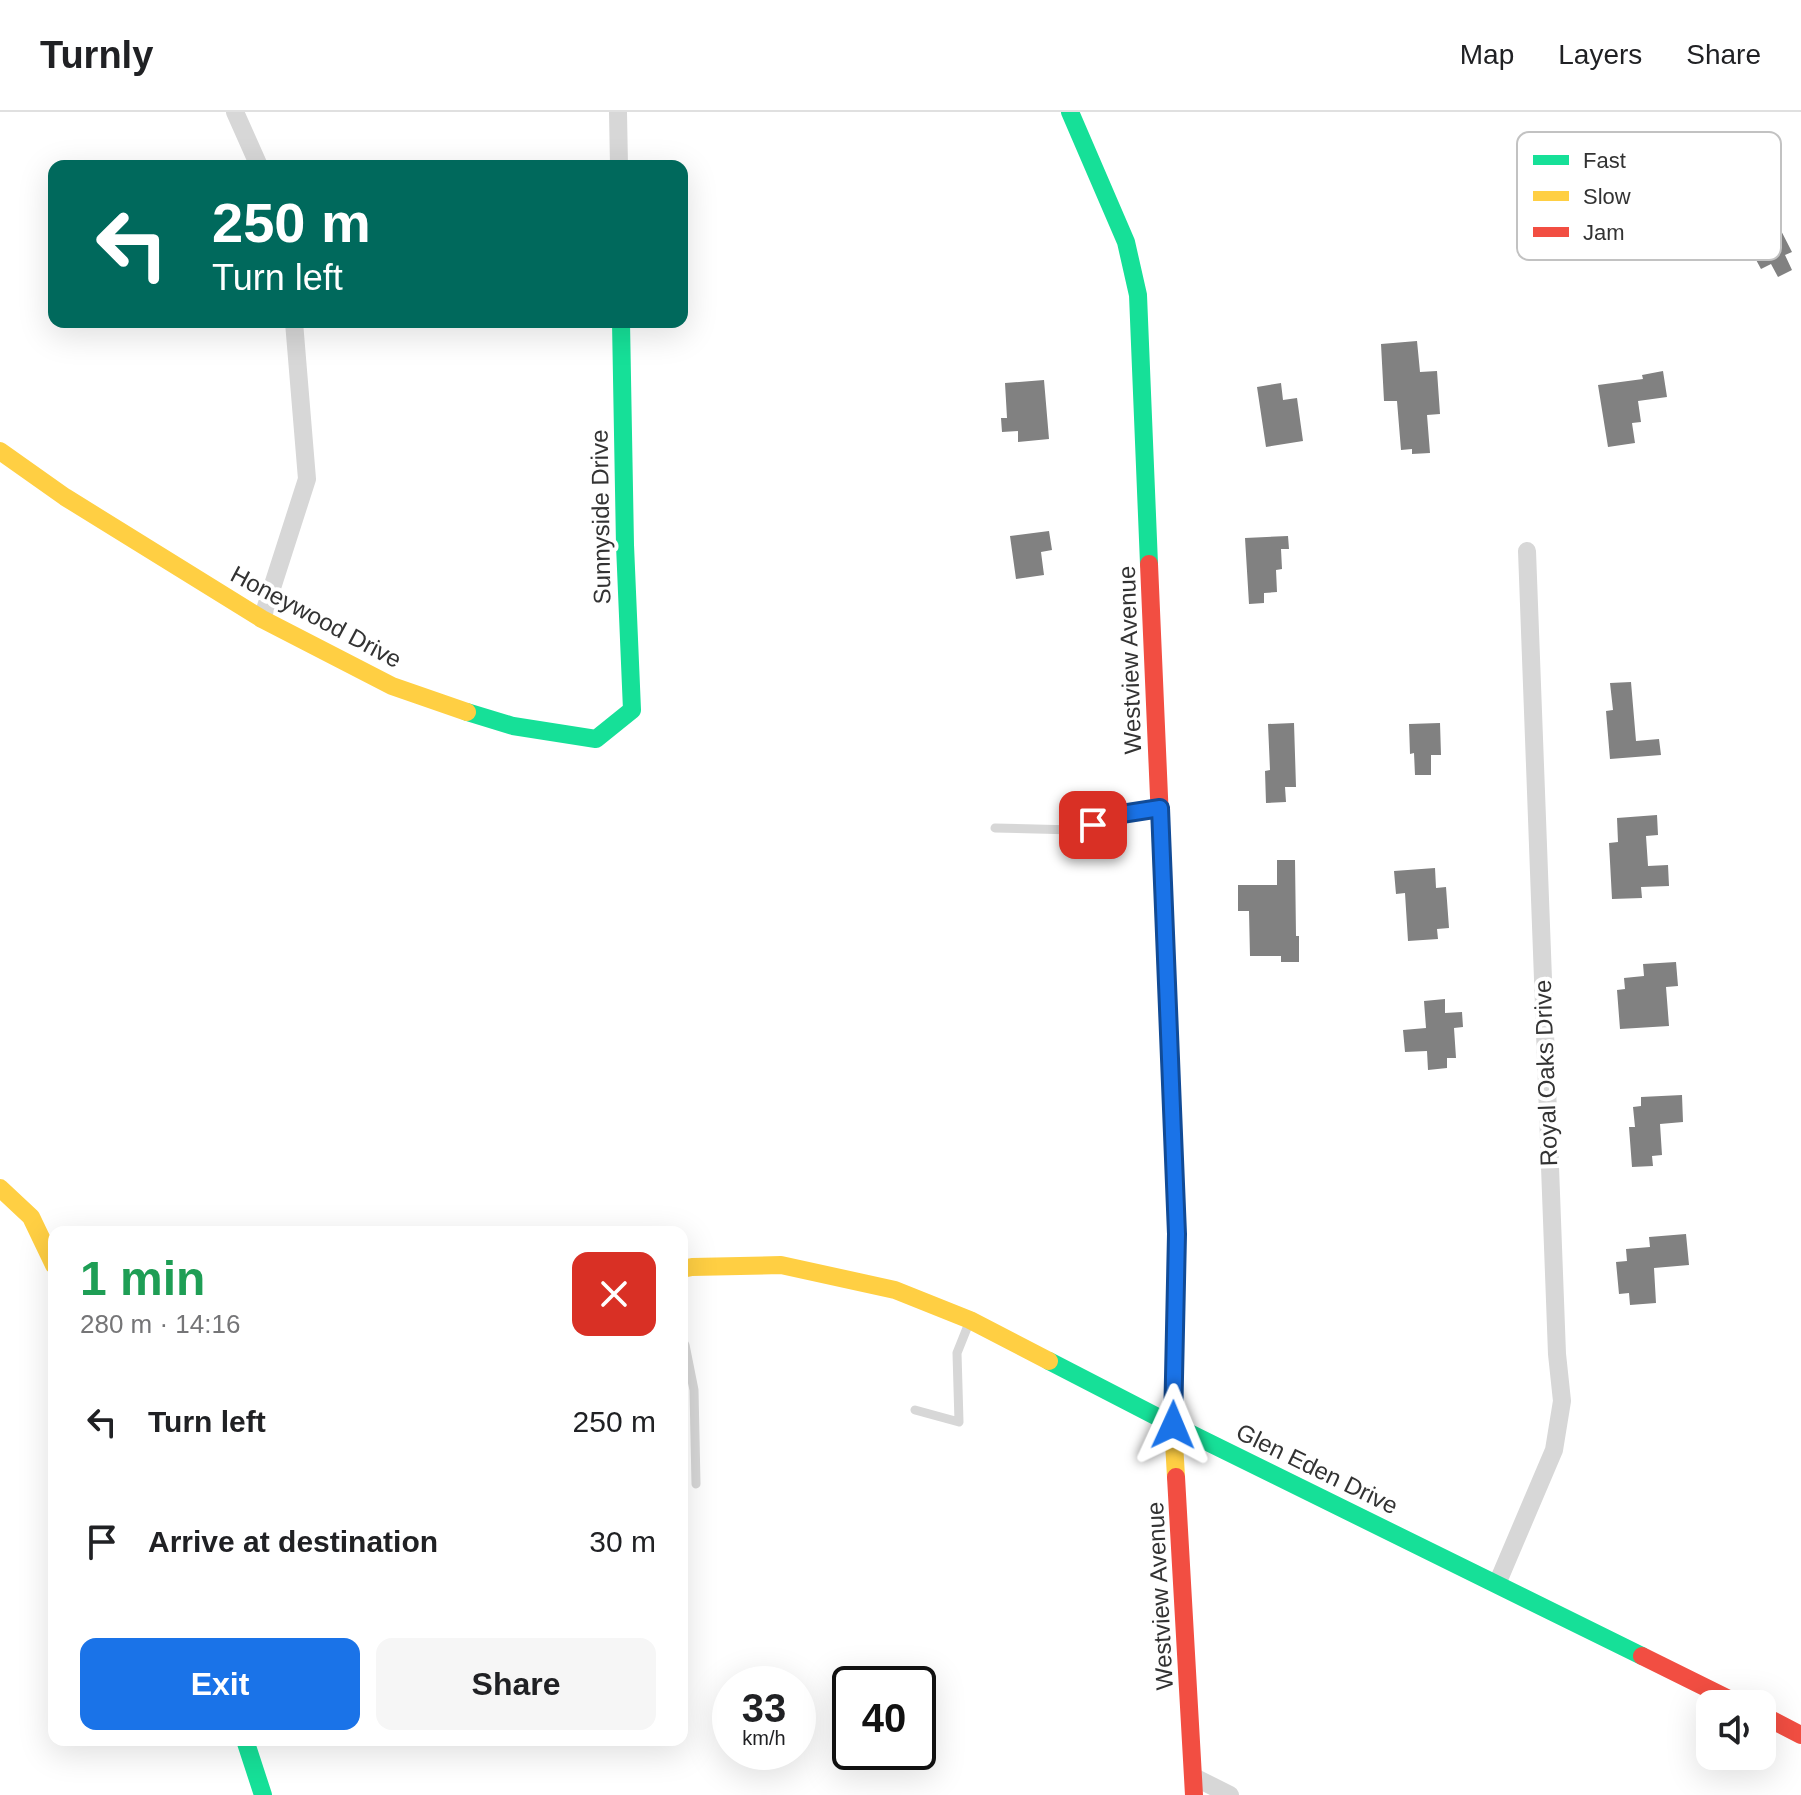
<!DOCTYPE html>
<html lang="en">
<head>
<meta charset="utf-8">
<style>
  body { margin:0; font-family:Helvetica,sans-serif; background:#f6f6f6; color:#202124; height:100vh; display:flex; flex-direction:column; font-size:30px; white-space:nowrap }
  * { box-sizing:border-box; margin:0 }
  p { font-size:26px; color:#757577 }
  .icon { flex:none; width:44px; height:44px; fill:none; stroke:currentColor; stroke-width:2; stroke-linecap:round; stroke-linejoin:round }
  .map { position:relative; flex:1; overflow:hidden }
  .drawer { position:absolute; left:48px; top:1114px; width:640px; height:520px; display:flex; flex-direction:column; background:#fff; border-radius:16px; box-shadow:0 8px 32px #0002 }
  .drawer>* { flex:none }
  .top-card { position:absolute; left:48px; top:48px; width:640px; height:168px; border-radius:16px; box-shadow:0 8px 32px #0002; background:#00695c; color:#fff; overflow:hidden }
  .tools { position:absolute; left:1696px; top:1578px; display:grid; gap:16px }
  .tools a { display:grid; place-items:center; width:80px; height:80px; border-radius:16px; background:#fff; box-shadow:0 8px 32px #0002; font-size:40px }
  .speed { position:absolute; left:712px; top:1554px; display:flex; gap:16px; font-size:40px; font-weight:700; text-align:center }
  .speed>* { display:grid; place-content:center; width:104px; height:104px; border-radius:50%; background:#fff; box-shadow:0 8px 32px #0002; line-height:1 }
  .speed small { font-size:20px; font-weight:400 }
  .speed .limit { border:4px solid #111; border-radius:12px; background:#fff; color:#111 }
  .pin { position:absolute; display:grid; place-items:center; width:68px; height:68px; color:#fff; margin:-34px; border-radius:16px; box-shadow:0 4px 12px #0006 }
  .me { position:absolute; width:88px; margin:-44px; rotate:1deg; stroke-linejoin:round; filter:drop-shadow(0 0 6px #0008) }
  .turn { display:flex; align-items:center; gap:28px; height:168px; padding:0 32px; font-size:36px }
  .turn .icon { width:104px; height:104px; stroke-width:2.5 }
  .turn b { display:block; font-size:56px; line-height:68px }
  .round { display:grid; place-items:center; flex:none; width:84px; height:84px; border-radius:16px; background:#f6f6f6 }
  .overview { display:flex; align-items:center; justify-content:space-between; height:136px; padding:0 32px }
  h1 { font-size:48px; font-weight:700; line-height:60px; color:#1e9e55 }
  .action { display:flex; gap:16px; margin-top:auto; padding:16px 32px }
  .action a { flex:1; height:92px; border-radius:16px; background:#1a73e8; color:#fff; font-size:32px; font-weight:700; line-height:92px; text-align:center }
  .action a+a { background:#f6f6f6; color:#202124 }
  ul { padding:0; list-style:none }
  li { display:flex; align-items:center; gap:24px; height:120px; padding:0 32px }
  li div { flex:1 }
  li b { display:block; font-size:30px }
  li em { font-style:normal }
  header { display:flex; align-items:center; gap:48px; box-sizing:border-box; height:112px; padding:0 40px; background:#fff; border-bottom:2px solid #e0e0e0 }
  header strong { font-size:38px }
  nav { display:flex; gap:44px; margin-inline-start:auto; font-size:28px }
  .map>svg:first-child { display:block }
  .building { fill:#818181 }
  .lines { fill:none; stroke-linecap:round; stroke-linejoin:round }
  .lane { stroke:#d7d7d7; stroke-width:9 }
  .street { stroke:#d7d7d7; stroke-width:18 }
  .fast { stroke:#16e098; stroke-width:18 }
  .slow { stroke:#ffcf43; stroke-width:18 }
  .jam { stroke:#f24e42; stroke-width:18 }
  .route-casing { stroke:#114b97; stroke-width:20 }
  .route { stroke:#1a73e8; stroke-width:14 }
  .labels { text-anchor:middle; stroke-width:8; stroke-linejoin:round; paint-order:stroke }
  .street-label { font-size:24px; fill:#333; stroke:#fff }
  .key { fill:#fff; stroke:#c2c2c2; stroke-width:2 }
  .key-label { font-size:22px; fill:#333 }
</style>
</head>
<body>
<header>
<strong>Turnly</strong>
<nav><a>Map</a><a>Layers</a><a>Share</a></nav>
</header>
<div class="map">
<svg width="1801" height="1683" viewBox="0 0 1801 1683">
  <rect width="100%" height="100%" fill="#fff"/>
  <path class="building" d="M1749 92 1754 102 1761 98 1765 106 1773 103 1792 140 1785 143 1792 158 1778 165 1771 152 1761 157 1754 144 1757 143 1745 118 1726 128 1716 108Z
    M1417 229 1420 260 1437 259 1440 302 1427 303 1430 341 1412 342V337L1401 338 1397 289H1384L1381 232Z
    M1663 259 1667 285 1638 289 1641 310 1632 311 1635 331 1608 335 1598 273 1643 267 1642 263Z
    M1044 268 1049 327 1018 330V319L1002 320 1001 306H1007L1005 271Z
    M1281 271 1283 288 1297 286 1303 329 1266 335 1257 275Z
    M1049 419 1052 438 1041 440 1044 463 1016 467 1010 424Z
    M1288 424 1289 437H1281L1282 457 1276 458 1277 480 1264 481V491L1249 492 1245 426Z
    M1631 570 1636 629 1659 627 1661 643 1610 647 1606 599 1613 598 1610 571Z
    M1294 611 1296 675H1285L1286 690 1266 691 1265 659 1270 658 1268 612Z
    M1440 611 1441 643H1431V663H1415L1414 641 1410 642 1409 612Z
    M1657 703 1658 723 1646 724 1648 754 1668 753 1669 774 1641 775 1642 786 1612 787 1609 731 1618 730 1617 706Z
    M1277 748H1295L1296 824H1299V850H1281V844H1250L1249 799H1238V773H1277Z
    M1435 756 1436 776 1446 775 1449 816 1437 817 1438 827 1408 829 1405 781 1396 782 1394 759Z
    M1676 850 1678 874 1666 875 1669 914 1620 917 1617 878 1625 877 1624 866 1644 864 1643 852Z
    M1445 887V901L1462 900 1463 915 1454 916 1456 946H1447V956L1428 958 1427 939 1405 940 1403 918 1426 916 1424 889Z
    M1682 983 1683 1010 1660 1012 1662 1043 1652 1044 1653 1054 1632 1055 1629 1015H1635L1633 995 1641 994V985Z
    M1686 1122 1689 1153 1654 1156 1656 1191 1630 1193 1629 1181 1619 1182 1616 1150 1627 1149 1626 1137 1650 1135 1649 1125Z"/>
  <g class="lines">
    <path class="lane" d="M995 716 1075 718 1093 713 1115 703 1156 696
      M682 1228 685 1233 694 1278 696 1372
      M915 1298 959 1310 957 1241 969 1211"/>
    <path class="street" d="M235 0 259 54
      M618 0 619 54
      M262 507 307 367 294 210
      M1497 1472 1554 1338 1562 1289 1557 1242 1527 439
      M1194 1665 1230 1683"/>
    <path class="fast" d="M1070 0 1126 130 1138 183 1149 452
      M467 600 513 614 596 627 632 598 625 433 621 210
      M1049 1249 1173 1313 1642 1544
      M245 1628 263 1683"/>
    <path class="slow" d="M0 339 65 385 262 507 392 574 467 600
      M1160 708 1177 1122 1173 1313 1176 1365
      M0 1076 31 1105 54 1153
      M682 1157 692 1155 781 1153 895 1178 970 1208 1049 1249"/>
    <path class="jam" d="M1149 452 1160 708
      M1176 1365 1194 1683
      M1642 1544 1739 1592
      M1762 1603 1801 1623"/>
  </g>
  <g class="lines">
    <g class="route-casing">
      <path id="route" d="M1093 713 1115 703 1160 696 1177 1122 1173 1313"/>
    </g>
    <use href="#route" class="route"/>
  </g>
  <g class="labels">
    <g class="street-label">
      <text transform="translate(601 405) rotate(-91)" y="8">Sunnyside Drive</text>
      <text transform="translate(316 505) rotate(28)" y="8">Honeywood Drive</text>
      <text transform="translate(1130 548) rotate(-92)" y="8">Westview Avenue</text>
      <text transform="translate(1546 961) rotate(-92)" y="8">Royal Oaks Drive</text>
      <text transform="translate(1317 1357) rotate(26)" y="8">Glen Eden Drive</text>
      <text transform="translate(1160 1484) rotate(-93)" y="8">Westview Avenue</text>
    </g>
  </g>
  <rect x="1517" y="20" width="264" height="128" rx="12" class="key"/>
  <rect x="1533" y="43" width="36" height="10" fill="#16e098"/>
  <rect x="1533" y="79" width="36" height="10" fill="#ffcf43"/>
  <rect x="1533" y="115" width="36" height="10" fill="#f24e42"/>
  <g class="key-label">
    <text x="1583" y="56">Fast</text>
    <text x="1583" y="92">Slow</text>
    <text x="1583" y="128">Jam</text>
  </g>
</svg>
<div class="tools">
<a><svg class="icon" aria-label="sound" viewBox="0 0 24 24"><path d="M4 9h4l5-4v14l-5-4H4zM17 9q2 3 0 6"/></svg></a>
</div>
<div class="speed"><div>33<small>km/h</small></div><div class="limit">40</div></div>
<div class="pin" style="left:1093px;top:713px;background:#d93025"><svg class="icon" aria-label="arrive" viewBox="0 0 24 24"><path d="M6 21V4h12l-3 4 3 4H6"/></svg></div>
<svg class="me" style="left:1173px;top:1313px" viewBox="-20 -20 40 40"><path d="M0-17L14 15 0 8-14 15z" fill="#1a73e8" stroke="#fff" stroke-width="4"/></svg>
<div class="top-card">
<div class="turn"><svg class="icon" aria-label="left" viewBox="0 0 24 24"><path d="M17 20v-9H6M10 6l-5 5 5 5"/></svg><div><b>250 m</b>Turn left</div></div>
</div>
<section class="drawer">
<div class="overview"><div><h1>1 min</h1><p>280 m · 14:16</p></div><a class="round" style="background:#d93025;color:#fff"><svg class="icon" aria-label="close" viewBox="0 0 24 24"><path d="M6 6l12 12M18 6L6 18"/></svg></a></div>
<ul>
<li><svg class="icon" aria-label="left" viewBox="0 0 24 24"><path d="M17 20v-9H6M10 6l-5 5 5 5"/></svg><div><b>Turn left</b></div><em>250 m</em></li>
<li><svg class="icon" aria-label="arrive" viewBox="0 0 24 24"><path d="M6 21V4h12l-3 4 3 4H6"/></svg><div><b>Arrive at destination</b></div><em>30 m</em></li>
</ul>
<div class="action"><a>Exit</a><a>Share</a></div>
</section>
</div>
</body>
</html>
